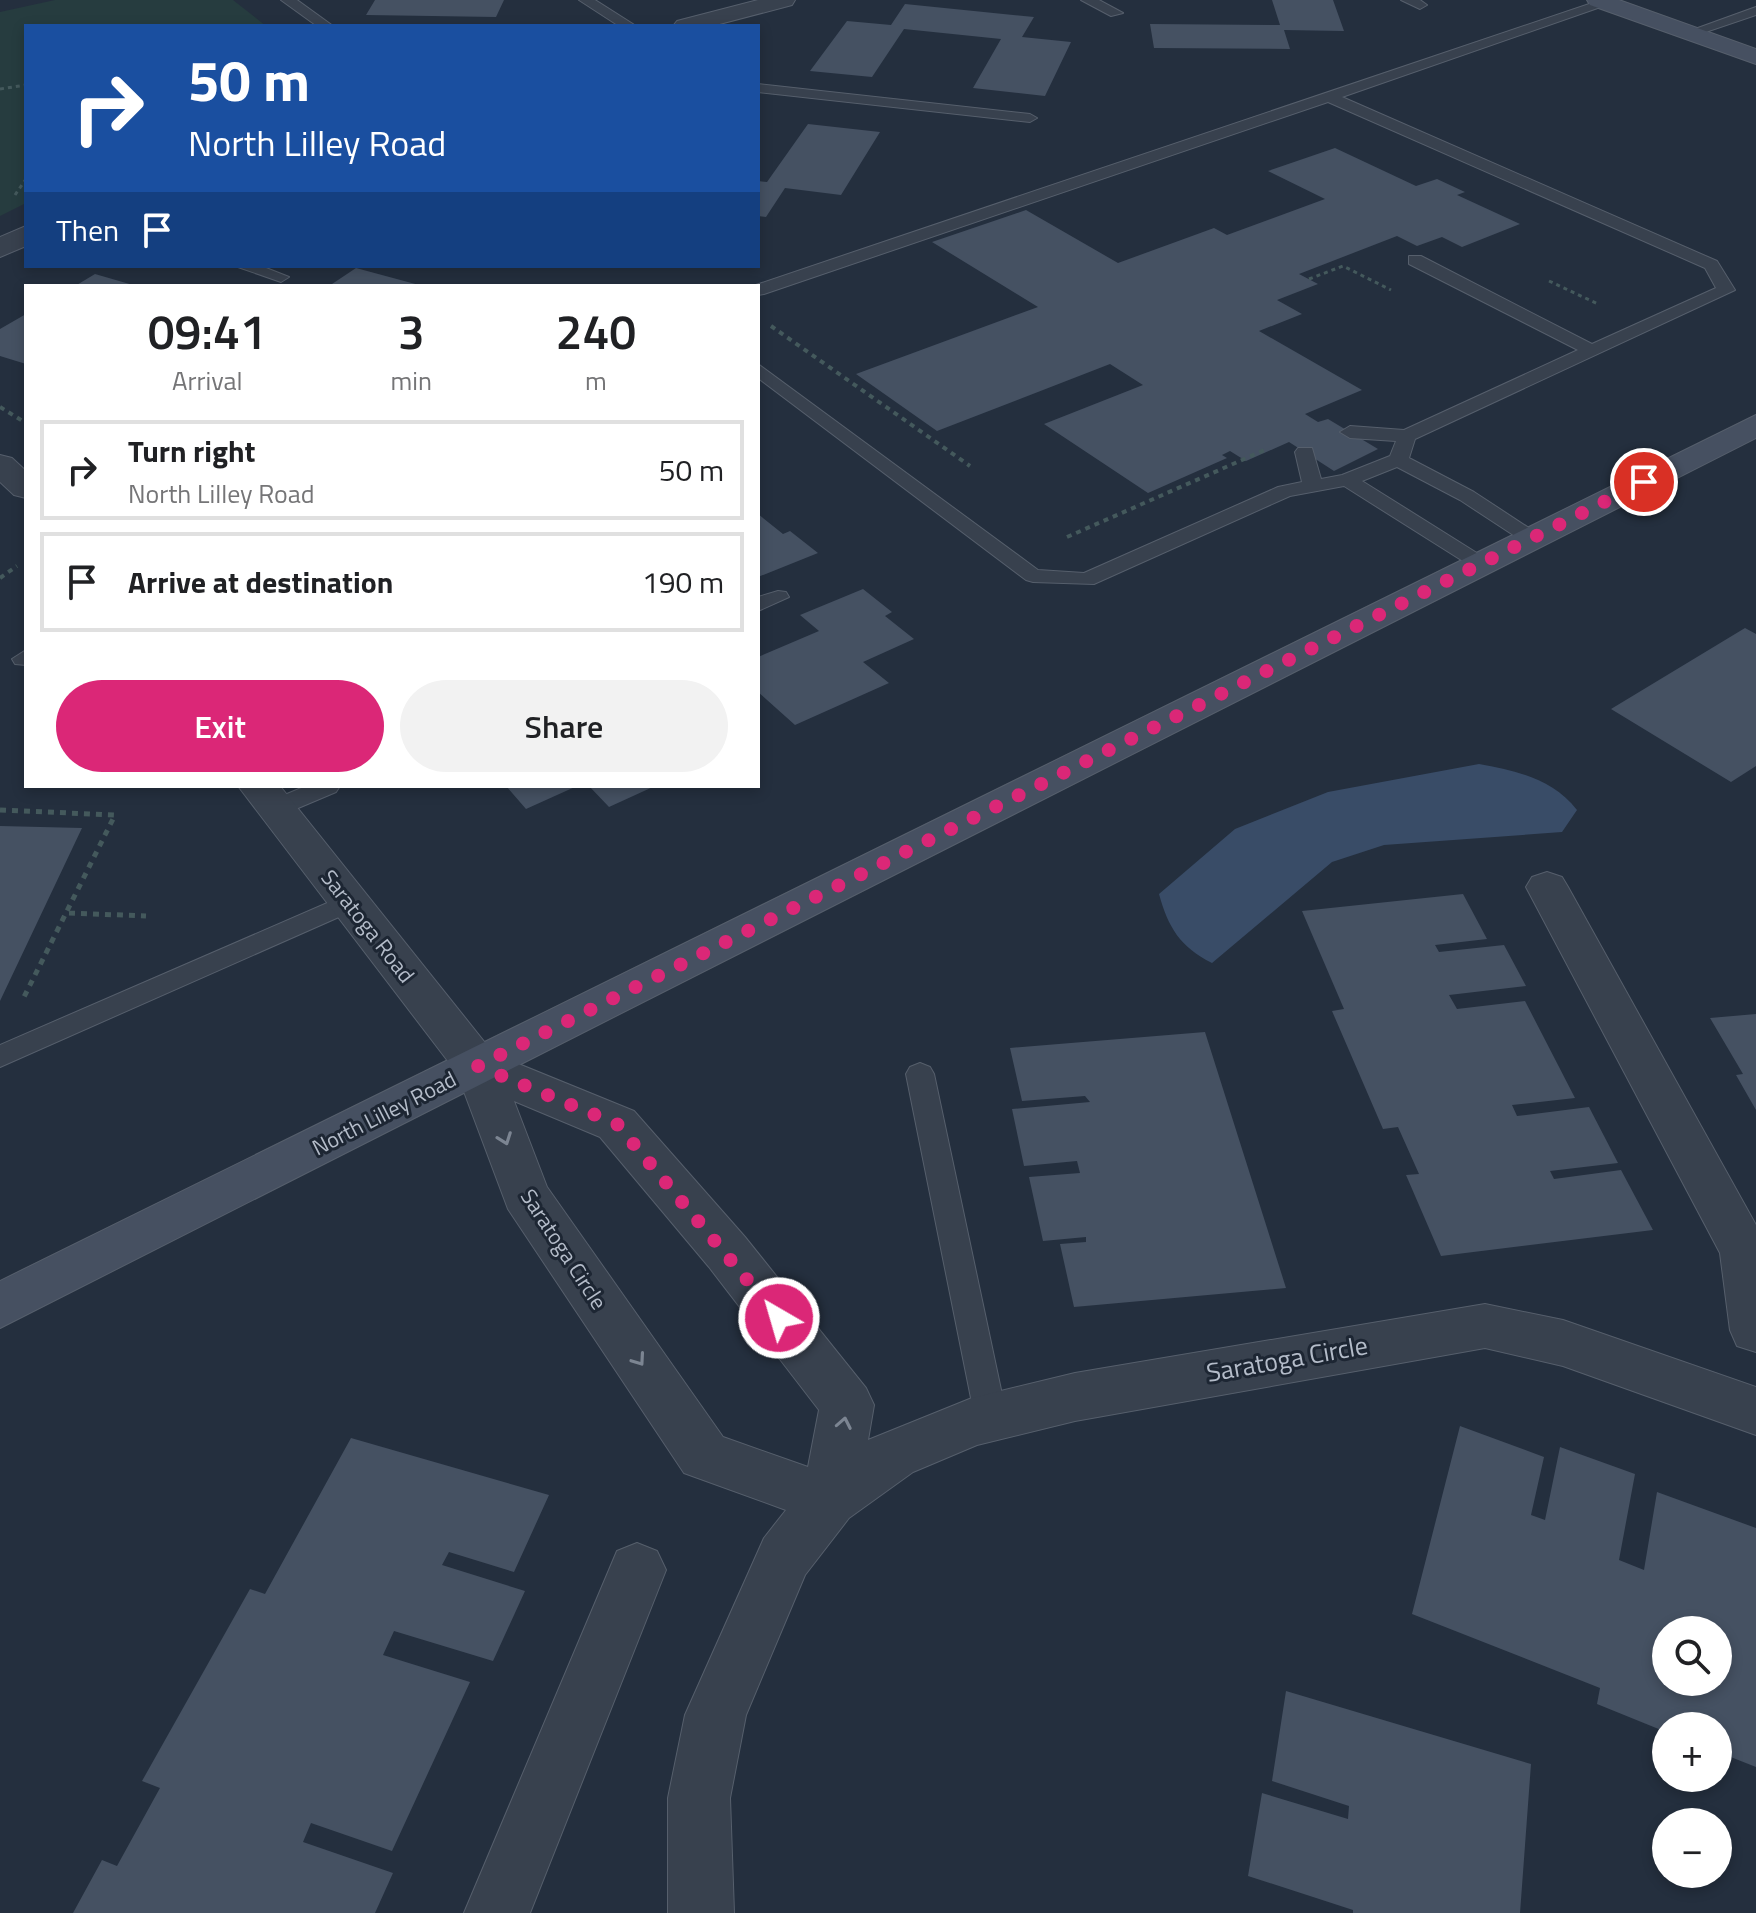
<!DOCTYPE html>
<html lang="en">
<head>
<meta charset="utf-8">
<style>
  body { margin:0; font-family:"Titillium Web",sans-serif; background:#f2f2f2; color:#202124; height:100vh; display:flex; flex-direction:column; font-size:30px; white-space:nowrap }
  * { box-sizing:border-box; margin:0 }
  p { font-size:26px; color:#757577 }
  .icon { flex:none; width:44px; height:44px; fill:none; stroke:currentColor; stroke-width:2; stroke-linecap:round; stroke-linejoin:round }
  .map { position:relative; flex:1; overflow:hidden }
  .details { position:absolute; left:24px; top:284px; width:736px; height:504px; display:flex; flex-direction:column; background:#fff; border-radius:0px; box-shadow:0 4px 12px #0003 }
  .details>* { flex:none }
  .top-card { position:absolute; left:24px; top:24px; width:736px; height:244px; border-radius:0px; box-shadow:0 4px 12px #0003; background:#1a4fa0; color:#fff; overflow:hidden }
  .buttons { position:absolute; left:1652px; top:1616px; display:grid; gap:16px }
  .buttons a { display:grid; place-items:center; width:80px; height:80px; border-radius:50%; background:#fff; box-shadow:0 4px 12px #0003; font-size:40px }
  .pin { position:absolute; display:grid; place-items:center; width:68px; height:68px; color:#fff; margin:-34px; border:4px solid #fff; border-radius:50%; box-shadow:0 2px 8px #0007 }
  .me { position:absolute; width:88px; margin:-44px; rotate:322deg; stroke-linejoin:round; filter:drop-shadow(0 0 6px #0008) }
  .turn { display:flex; align-items:center; gap:28px; height:168px; padding:0 32px; font-size:36px }
  .turn .icon { width:104px; height:104px; stroke-width:2.5 }
  .turn b { display:block; font-size:56px; line-height:68px }
  .then { display:flex; align-items:center; height:76px; padding:0 32px; background:#0003; gap:16px; font-size:30px }
  .eta { display:flex; justify-content:space-evenly; align-items:center; height:136px; text-align:center }
  .eta b { font-size:48px; font-weight:600; line-height:56px }
  .cta { display:flex; gap:16px; margin-top:auto; padding:16px 32px }
  .cta a { flex:1; height:92px; border-radius:48px; background:#db2777; color:#fff; font-size:32px; font-weight:600; line-height:92px; text-align:center }
  .cta a+a { background:#f2f2f2; color:#202124 }
  ul { padding:0; list-style:none }
  li { display:flex; align-items:center; gap:24px; height:100px; margin:0 16px 12px; padding:0 16px; border:4px solid #e0e0e0; border-radius:0px }
  li div { flex:1 }
  li b { display:block; font-size:30px }
  li em { font-style:normal }
  .map>svg:first-child { display:block }
  .green { fill:#263c3f }
  .water { fill:#394c67 }
  .building { fill:#455162; fill-rule:evenodd }
  .lines { fill:none; stroke-linecap:round; stroke-linejoin:round }
  .lane-casing { stroke:#565f6c; stroke-width:2 }
  .street-casing { stroke:#565f6c; stroke-width:2 }
  .secondary-casing { stroke:#565f6c; stroke-width:2 }
  .path-far2 { stroke:#44595c; stroke-width:3; stroke-dasharray:4 4; stroke-linecap:butt }
  .path-far1 { stroke:#44595c; stroke-width:4; stroke-dasharray:5 5; stroke-linecap:butt }
  .path { stroke:#44595c; stroke-width:5; stroke-dasharray:6 6; stroke-linecap:butt }
  .lane { fill:#38414e; fill-rule:evenodd }
  .street { fill:#38414e; fill-rule:evenodd }
  .secondary { fill:#465061; fill-rule:evenodd }
  .oneway { stroke:#7c8592 }
  .route { stroke:#db2777; stroke-width:14; stroke-dasharray:0 25.2 }
  .labels { text-anchor:middle; stroke-width:6; stroke-linejoin:round; paint-order:stroke }
  .street-label { font-size:22px; fill:#b4bcc9; stroke:#1d2633 }
  .near-street-label { font-size:26px; fill:#b4bcc9; stroke:#1d2633 }
</style>
</head>
<body>
<div class="map">
<svg width="1756" height="1913" viewBox="0 0 1756 1913">
  <rect width="100%" height="100%" fill="#242f3e"/>
  <path class="green" d="M55 0H233L266 26H26V203L0 216V12Z"/>
  <path class="water" d="M1479 764C1516 771 1552 778 1577 810L1562 832 1384 845 1332 862 1212 963C1180 947 1168 927 1159 894L1235 829 1328 792Z"/>
  <path class="building" d="M375 0H504L496 17 366 15Z
    M1272 0H1333L1344 31 1284 30 1290 49 1154 48 1150 24 1280 25Z
    M905 4 1034 17 1022 37 1071 42 1045 96 973 88 1001 39 904 29 872 77 810 71 847 21 891 25Z
    M808 124 880 132 841 195 785 188 766 217 758 216V181L767 182Z
    M1335 148 1416 186 1437 179 1465 192 1457 195 1520 224 1462 247 1442 237 1417 246 1397 236 1299 274 1318 284 1277 300 1302 314 1259 331 1362 390 1305 414 1318 422 1328 419 1378 449 1334 471 1289 442 1246 461 1230 451 1222 455 1227 458 1148 493 1044 424 1143 385 1110 364 937 431 856 374 1038 307 932 242 1026 210 1118 263 1214 228 1227 235 1325 199 1268 171Z
    M356 268 419 285V286H329Z
    M95 274 133 285V286H75Z
    M26 314V364L0 356V329Z
    M758 514 783 534 790 531 818 553 758 577Z
    M863 589 892 612 885 616 914 639 863 662 889 683 795 725 758 692V657L819 631 800 615Z
    M1745 628 1756 634V766L1731 782 1611 709Z
    M506 786H577L526 809Z
    M589 786H655L609 807Z
    M0 826 82 828 0 1001Z
    M1463 894 1487 939 1435 945 1439 952 1504 945 1526 986 1449 995 1457 1009 1525 1001 1575 1098 1512 1105 1517 1116 1589 1107 1618 1163 1550 1171 1554 1179 1621 1170 1653 1230 1441 1256 1406 1175 1419 1174 1398 1127 1383 1129 1332 1011 1344 1009 1302 911Z
    M1756 1014V1110L1736 1075 1743 1074 1710 1018Z
    M1205 1032 1286 1288 1074 1307 1060 1244 1086 1242V1237L1043 1241 1029 1177 1080 1173 1077 1161 1024 1166 1012 1109 1090 1102 1085 1096 1022 1101 1010 1048Z
    M1460 1426 1544 1457 1531 1515 1545 1520 1560 1447 1635 1474 1619 1560 1644 1570 1657 1492 1756 1528V1767L1718 1752V1726H1666V1732L1597 1704 1600 1688 1412 1614ZM1666 1630H1718V1682H1666Z
    M351 1438 549 1495 514 1572 449 1552 442 1565 525 1591 493 1661 394 1631 383 1655 470 1682 392 1851 311 1823 303 1842 393 1873 375 1913H73L102 1860 117 1866 160 1788 142 1781 250 1589 265 1594Z
    M1286 1691 1531 1764 1520 1913H1353V1910L1248 1876 1262 1793 1348 1819 1349 1806 1272 1781Z"/>
  <g class="lines">
    <g class="lane-casing">
      <path id="lane" d="M281 0H297L333 26H317Z
        M579 0H595L636 26H619Z
        M1081 0H1099L1123 13 1111 16Z
        M1401 0H1420L1427 5 1420 9Z
        M1601 0 1612 3 1342 97 1717 261 1735 290 1415 439 1409 458 1474 492 1538 534 1541 538 1538 542H1524L1460 500 1397 467 1362 481 1488 560 1491 564 1488 568H1474L1344 486 1290 496 1094 584 1033 582 1026 580 758 378V364L1038 570 1084 573 1278 487 1302 482 1295 452 1298 448H1312L1321 479 1342 475 1390 456 1396 441 1350 438 1340 432 1350 426 1404 430 1578 350 1409 264V256H1421L1592 344 1716 288 1705 268 1328 102 764 294 758 295V286H753Z
        M1756 7V15L1691 37 1684 33Z
        M758 84 1030 114 1037 118 1030 122 758 92Z
        M235 266H261L289 277 281 282Z
        M778 591 786 592 789 597 758 611V597Z
        M26 650V665L15 664 12 659Z
        M306 786H340L336 792 284 814H268L264 808 268 802Z
        M348 894 357 897 361 903 357 909 0 1067V1045Z
        M920 1063 930 1067 934 1074 1007 1418 1002 1428 991 1432 980 1428 975 1418 906 1074 910 1067Z"/>
    </g>
    <g class="street-casing">
      <path id="street" d="M758 0H795L792 5 712 26H673L677 21Z
        M26 226V246L0 257V237Z
        M0 455 12 458 26 471V498L14 495 0 482Z
        M238 786H280L494 1054 634 1111 745 1237 866 1388 874 1405 868 1440 972 1398 1075 1373 1485 1304 1563 1320 1756 1387V1435L1563 1366 1485 1348 1075 1421 977 1445 913 1472 849 1518 805 1575 746 1715 730 1798 734 1913H668V1798L685 1715 764 1538 786 1510 684 1473 508 1209 457 1073ZM514 1101 600 1137 709 1267 819 1410 808 1467 723 1437 547 1187Z
        M1547 872 1562 877 1568 887 1756 1225V1352L1737 1346 1730 1330 1720 1253 1526 887 1532 877Z
        M637 1543 657 1551 666 1570 530 1913H464L617 1551Z"/>
    </g>
    <g class="secondary-casing">
      <path id="secondary" d="M1587 0H1619L1756 49V64L1590 5Z
        M1756 415V438L0 1328V1281Z"/>
    </g>
    <path class="path-far2" d="M0 89 26 85
      M15 195 26 179
      M1309 279 1343 266 1391 290
      M1549 281 1598 304"/>
    <path class="path-far1" d="M771 326 970 466
      M0 407 26 423
      M1067 537 1267 449
      M0 578 17 566"/>
    <path class="path" d="M0 810 115 815 24 997
      M69 913 146 916"/>
    <use href="#lane" class="lane"/>
    <use href="#street" class="street"/>
    <use href="#secondary" class="secondary"/>
  </g>
  <defs><path id="oneway-chevron" d="M-2-3.5L2.5 0L-2 3.5" fill="none" stroke-width="1.6" stroke-linecap="round" stroke-linejoin="round" transform="scale(2)"/></defs>
  <g class="oneway">
    <use href="#oneway-chevron" transform="translate(505 1139) rotate(70)"/>
    <use href="#oneway-chevron" transform="translate(639 1360) rotate(55)"/>
    <use href="#oneway-chevron" transform="translate(844 1423) rotate(-79)"/>
  </g>
  <g class="lines">
    <path class="route" d="M779 1318 617 1124 478 1066 1644 482"/>
  </g>
  <g class="labels">
    <g class="street-label">
      <text transform="translate(368 926) rotate(52)" y="8">Saratoga Road</text>
      <text transform="translate(384 1113) rotate(-27)" y="8">North Lilley Road</text>
      <text transform="translate(564 1249) rotate(57)" y="8">Saratoga Circle</text>
    </g>
    <g class="near-street-label">
      <text transform="translate(1287 1359) rotate(-10)" y="9">Saratoga Circle</text>
    </g>
  </g>
</svg>
<div class="buttons">
<a><svg class="icon" aria-label="search" viewBox="0 0 24 24"><circle cx="10" cy="10" r="6"/><path d="M15 15l6 6"/></svg></a>
<a>+</a>
<a>−</a>
</div>
<div class="pin" style="left:1644px;top:482px;background:#d93025"><svg class="icon" aria-label="arrive" viewBox="0 0 24 24"><path d="M6 21V4h12l-3 4 3 4H6"/></svg></div>
<svg class="me" style="left:779px;top:1318px" viewBox="-20 -20 40 40"><circle r="17" fill="#db2777" stroke="#fff" stroke-width="3"/><path d="M0-11L8 9 0 5-8 9z" fill="#fff"/></svg>
<div class="top-card">
<div class="turn"><svg class="icon" aria-label="right" viewBox="0 0 24 24"><path d="M7 20v-9h11M14 6l5 5-5 5"/></svg><div><b>50 m</b>North Lilley Road</div></div>
<div class="then">Then<svg class="icon" aria-label="arrive" viewBox="0 0 24 24"><path d="M6 21V4h12l-3 4 3 4H6"/></svg></div>
</div>
<section class="details">
<div class="eta">
<div><b>09:41</b><p>Arrival</p></div>
<div><b>3</b><p>min</p></div>
<div><b>240</b><p>m</p></div>
</div>
<ul>
<li><svg class="icon" aria-label="right" viewBox="0 0 24 24"><path d="M7 20v-9h11M14 6l5 5-5 5"/></svg><div><b>Turn right</b><p>North Lilley Road</p></div><em>50 m</em></li>
<li><svg class="icon" aria-label="arrive" viewBox="0 0 24 24"><path d="M6 21V4h12l-3 4 3 4H6"/></svg><div><b>Arrive at destination</b></div><em>190 m</em></li>
</ul>
<div class="cta"><a>Exit</a><a>Share</a></div>
</section>
</div>
</body>
</html>
